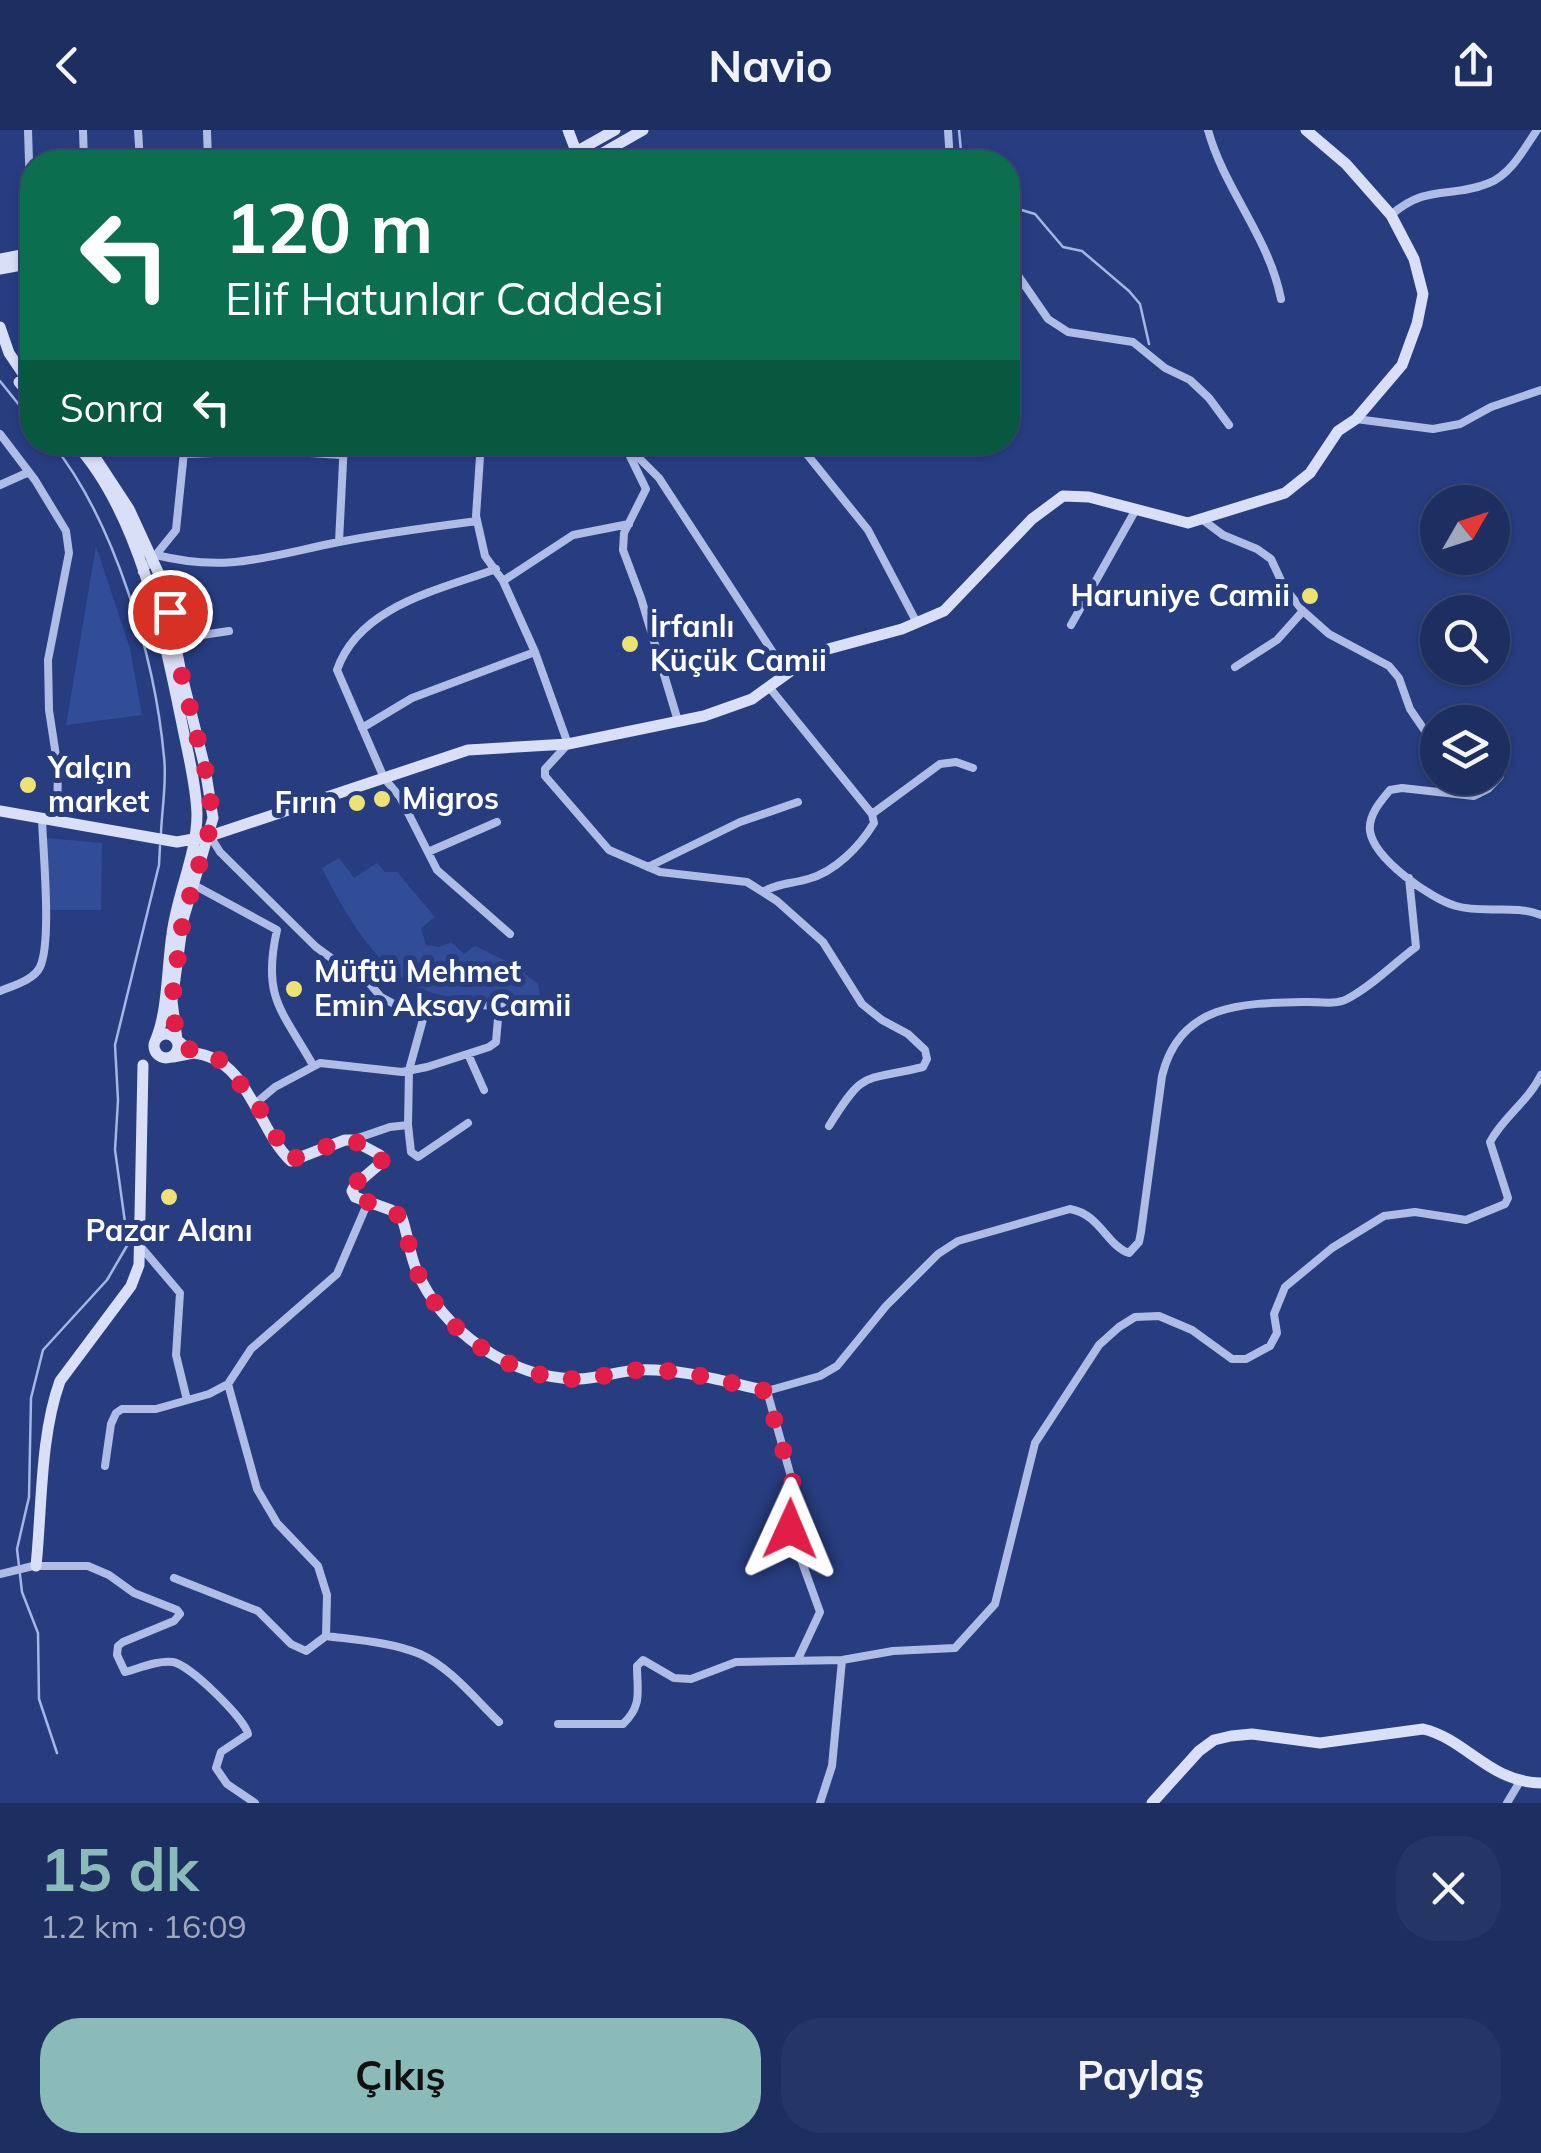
<!DOCTYPE html>
<html lang="tr">
<head>
<meta charset="utf-8">
<style>
  body { margin:0; font-family:Mulish,sans-serif; background:#253666; color:#f1f3f6; height:100vh; display:flex; flex-direction:column; font-size:38px; white-space:nowrap }
  * { box-sizing:border-box; margin:0 }
  p { font-size:32px; color:#a0a8bd }
  .icon { flex:none; width:55px; height:55px; fill:none; stroke:currentColor; stroke-width:2; stroke-linecap:round; stroke-linejoin:round }
  .map { position:relative; height:1673px; overflow:hidden }
  .drawer { display:flex; flex-direction:column; background:#1d2e60; flex:1 }
  .drawer>* { flex:none }
  .hud { position:absolute; left:20px; top:20px; width:1000px; height:305px; border-radius:40px; box-shadow:0 2px 8px #0004,0 0 0 2px #3b4a75; background:#0b6e4f; color:#fff; overflow:hidden }
  .needle { width:65px; rotate:51deg }
  .buttons { position:absolute; left:1420px; top:355px; display:grid; gap:20px }
  .buttons a { display:grid; place-items:center; width:90px; height:90px; border-radius:50%; background:#1d2e60; box-shadow:0 2px 8px #0004,0 0 0 2px #3b4a75; font-size:50px }
  .pin { position:absolute; display:grid; place-items:center; width:85px; height:85px; color:#fff; margin:-42px; border:5px solid #fff; border-radius:50%; box-shadow:0 2px 10px #0007 }
  .me { position:absolute; width:110px; margin:-55px; rotate:1deg; stroke-linejoin:round; filter:drop-shadow(0 0 8px #0008) }
  .turn { display:flex; align-items:center; gap:35px; height:210px; padding:0 40px; font-size:45px }
  .turn .icon { width:130px; height:130px; stroke-width:2.5 }
  .turn b { display:block; font-size:70px; line-height:85px }
  .then { display:flex; align-items:center; height:95px; padding:0 40px; background:#0003; gap:20px; font-size:38px }
  .round { display:grid; place-items:center; flex:none; width:105px; height:105px; border-radius:40px; background:#253666 }
  .head { display:flex; align-items:center; justify-content:space-between; height:170px; padding:0 40px }
  h1 { font-size:60px; font-weight:700; line-height:75px; color:#8bbbb9 }
  .primary-button { display:flex; gap:20px; margin-top:auto; padding:20px 40px }
  .primary-button a { flex:1; height:115px; border-radius:40px; background:#8bbbb9; color:#111; font-size:40px; font-weight:700; line-height:115px; text-align:center }
  .primary-button a+a { background:#253666; color:#f1f3f6 }
  header { display:flex; justify-content:space-between; align-items:center; height:130px; padding:0 40px; background:#1d2e60; font-size:45px; font-weight:700 }
  .map>svg:first-child { display:block }
  .green { fill:#324d98 }
  .lines { fill:none; stroke-linecap:round; stroke-linejoin:round }
  .stream { stroke:#a4b6e6; stroke-width:2.5 }
  .street { stroke:#afbde6; stroke-width:8 }
  .secondary { stroke:#d8dff6; stroke-width:11 }
  .route { stroke:#e11d48; stroke-width:18; stroke-dasharray:0 32.4 }
  .poi-dot { fill:#eee275; stroke:#273d80; stroke-width:4 }
  .labels { text-anchor:middle; stroke-width:10; stroke-linejoin:round; paint-order:stroke }
  .poi-label { font-size:30px; font-weight:bold; fill:#fff; stroke:#273d80; text-anchor:start }
</style>
</head>
<body>
<header><svg class="icon" aria-label="back" viewBox="0 0 24 24"><path d="M15 5l-7 7 7 7"/></svg>Navio<svg class="icon" aria-label="share" viewBox="0 0 24 24"><path d="M12 15V3M7 8l5-5 5 5M5 13v7h14v-7"/></svg></header>
<div class="map">
<svg width="1541" height="1673" viewBox="0 0 1541 1673">
  <rect width="100%" height="100%" fill="#273d80"/>
  <path class="green" d="M96 416 130 519 142 585 66 595Z
    M45 708 102 713 101 780H48Z
    M339 728 354 748 377 733 385 742H397L435 787 421 798 426 815 439 817 451 812 464 824 475 816 512 834 538 854 540 867C502 870 445 874 411 854 371 830 342 778 322 738Z"/>
  <g class="lines">
    <path class="stream" d="M959 0 962 32
      M1008 76 1035 84 1063 117 1082 121 1129 161 1140 174 1149 214
      M0 251 32 291
      M51 312C114 389 155 527 164 627 167 651 162 678 161 703
      M57 1623 39 1569 38 1503 22 1462 17 1419 29 1367 31 1268 43 1220 107 1150 128 1114 115 1020 118 970 115 915 159 735 160 716"/>
    <path class="street" d="M28 0 32 123
      M83 0 84 32
      M138 0 140 32
      M207 0 208 32
      M948 0 950 32
      M1208 0C1224 59 1269 107 1281 169
      M1391 85C1428 53 1450 69 1489 53 1511 44 1524 19 1537 0
      M1008 131 1048 189 1068 202 1133 212 1165 238 1190 250 1209 268 1229 295
      M1356 289 1433 299 1460 294 1491 277 1541 260
      M0 304 35 350 66 401 69 423 48 530 49 580 58 639 57 691
      M481 312 476 386 485 426 503 451 535 522 568 614 545 639V646L609 720 660 742 747 752 777 771 823 812 862 874 882 890 908 904 925 920 927 929 923 937C862 952 865 938 829 996
      M623 312 646 359 624 403 623 420 641 468 678 591
      M797 312 868 400 917 493
      M630 319 659 348 787 544
      M183 324 278 321 341 325
      M0 355 29 342
      M1203 390 1223 405 1257 419 1271 429 1284 457 1303 481 1329 504 1389 536 1399 548 1410 579 1438 620
      M339 412 344 312
      M156 425C228 443 268 426 339 412 384 403 431 397 477 391
      M496 439C439 460 359 476 337 540L384 648 400 667 437 740 510 804
      M142 442 176 400 185 312
      M503 451 573 405 629 394
      M1071 495 1135 381
      M175 509 229 501
      M1235 537 1277 510 1303 481
      M362 598 412 568 535 522
      M1492 625 1500 646 1488 659 1474 666 1402 658 1390 660C1381 671 1368 685 1370 701 1374 729 1431 769 1456 776 1484 784 1514 774 1541 785
      M872 684 940 634 956 632 973 638
      M210 706 220 722 316 817 338 833 358 840 381 867 394 874 528 876
      M428 722 497 692
      M648 737 740 692 798 672
      M194 755 277 800C262 867 281 879 313 935
      M763 762C778 753 791 754 808 749 835 742 860 716 874 693L872 684 769 557
      M0 861C12 856 34 850 40 837 52 812 43 721 42 689
      M468 924 484 960
      M256 973 275 957 320 933 402 942 427 937 489 917 496 912 499 877
      M408 995 411 1022 418 1027 468 993
      M352 1010 390 997 408 995 409 940 427 875
      M141 1117 180 1163 176 1225 187 1270
      M228 1254 257 1359 277 1393 318 1436 327 1465 326 1506
      M105 1336 111 1294 116 1283 122 1279H156L209 1264 228 1254 251 1219 337 1144 368 1072
      M0 1444 33 1436H88L109 1445 134 1463 177 1480 180 1484 174 1491 123 1512 118 1516 117 1525 125 1542C140 1538 158 1530 173 1532 190 1535 245 1589 248 1604L221 1622 216 1638 227 1654 255 1673
      M174 1448 258 1481 291 1514 306 1521 326 1506C357 1510 391 1512 420 1524 450 1537 476 1570 499 1592
      M798 1529 820 1482 790 1399 793 1354 767 1261 820 1246 837 1236 886 1176 938 1124 958 1111 1070 1079C1100 1084 1107 1116 1129 1123L1139 1112 1141 1102 1162 946C1180 872 1245 873 1308 872 1320 872 1336 875 1347 869 1371 857 1394 833 1416 817L1409 748
      M558 1594H623C643 1575 637 1561 637 1536L643 1530 674 1548 691 1549 736 1532 842 1530 893 1521 955 1518 995 1474 1035 1313 1099 1215 1119 1197 1135 1187 1159 1186 1192 1200 1232 1229H1246L1270 1216 1277 1203 1274 1184 1285 1157 1332 1118 1384 1086 1415 1082 1466 1090 1505 1074 1508 1068 1490 1012C1503 987 1528 972 1541 945
      M820 1673 832 1636 842 1530
      M1507 1673 1519 1653"/>
    <path class="secondary" d="M568 0 579 29
      M558 32 615 0
      M587 32 643 0
      M0 129 32 123
      M0 139 32 133
      M0 197 9 223 32 257
      M19 252 32 268
      M74 312C138 380 164 505 182 594 188 624 196 654 197 684 197 724 177 764 172 804 167 836 168 880 156 909
      M85 312 129 379 164 455 180 538 205 638 213 688 183 790 172 871 177 910 193 923 173 927
      M0 681 177 712 210 706 468 620 568 614 704 586 752 569 817 522 902 499 944 481 1032 389 1063 366 1089 367 1188 393 1285 363 1310 343 1338 301 1356 289 1402 235 1417 194 1423 164 1414 129 1391 85 1346 34 1306 0
      M154 916a12 12 0 1 1 24 0a12 12 0 1 1-24 0Z
      M193 923C249 928 256 998 291 1031L345 1010H352L380 1025 382 1032 355 1055 352 1061 355 1067 391 1080 402 1088C408 1105 409 1122 416 1139 441 1201 511 1249 578 1249 598 1249 618 1241 638 1240 681 1238 725 1252 767 1261
      M36 1436C42 1378 40 1306 60 1251L131 1156 139 1135 143 935
      M1152 1673 1199 1621 1214 1610 1231 1606 1252 1604 1320 1613 1423 1599C1466 1609 1489 1652 1541 1653"/>
  </g>
  <g class="lines">
    <path class="route" d="M170 482 180 538 205 638 213 688 183 790 172 871 177 910 193 922 210 924 221 931 256 973 290 1030 345 1010H352L380 1024 382 1032 354 1054V1067L391 1080 402 1088C408 1105 409 1122 416 1139 441 1201 511 1250 578 1249 598 1249 618 1241 638 1240 681 1238 725 1252 766 1261L793 1354 790 1399"/>
  </g>
  <g class="poi-dot">
    <circle cx="1310" cy="466" r="10"/>
    <circle cx="630" cy="514" r="10"/>
    <circle cx="28" cy="655" r="10"/>
    <circle cx="382" cy="669" r="10"/>
    <circle cx="357" cy="673" r="10"/>
    <circle cx="294" cy="859" r="10"/>
    <circle cx="169" cy="1067" r="10"/>
  </g>
  <g class="labels">
    <g class="poi-label">
      <text x="1290" y="476" text-anchor="end">Haruniye Camii</text>
      <text x="650" y="507">İrfanlı<tspan x="650" dy="34">Küçük Camii</tspan></text>
      <text x="48" y="648">Yalçın<tspan x="48" dy="34">market</tspan></text>
      <text x="402" y="679">Migros</text>
      <text x="337" y="683" text-anchor="end">Fırın</text>
      <text x="314" y="852">Müftü Mehmet<tspan x="314" dy="34">Emin Aksay Camii</tspan></text>
      <text x="169" y="1111" text-anchor="middle">Pazar Alanı</text>
    </g>
  </g>
</svg>
<div class="buttons">
<a><svg class="needle" viewBox="-14 -14 28 28"><path d="M0-13l5 13h-10z" fill="#e53935"/><path d="M0 13l5-13h-10z" fill="#a0a8bd"/></svg></a>
<a><svg class="icon" aria-label="search" viewBox="0 0 24 24"><circle cx="10" cy="10" r="6"/><path d="M15 15l6 6"/></svg></a>
<a><svg class="icon" aria-label="layers" viewBox="0 0 24 24"><path d="M12 4l9 5-9 5-9-5zM3 14l9 5 9-5"/></svg></a>
</div>
<div class="pin" style="left:170px;top:482px;background:#d93025"><svg class="icon" aria-label="arrive" viewBox="0 0 24 24"><path d="M6 21V4h12l-3 4 3 4H6"/></svg></div>
<svg class="me" style="left:790px;top:1399px" viewBox="-20 -20 40 40"><path d="M0-17L14 15 0 8-14 15z" fill="#e11d48" stroke="#fff" stroke-width="4"/></svg>
<div class="hud">
<div class="turn"><svg class="icon" aria-label="left" viewBox="0 0 24 24"><path d="M17 20v-9H6M10 6l-5 5 5 5"/></svg><div><b>120 m</b>Elif Hatunlar Caddesi</div></div>
<div class="then">Sonra<svg class="icon" aria-label="left" viewBox="0 0 24 24"><path d="M17 20v-9H6M10 6l-5 5 5 5"/></svg></div>
</div>
</div>
<section class="drawer">
<div class="head"><div><h1>15 dk</h1><p>1.2 km · 16:09</p></div><a class="round"><svg class="icon" aria-label="close" viewBox="0 0 24 24"><path d="M6 6l12 12M18 6L6 18"/></svg></a></div>
<div class="primary-button"><a>Çıkış</a><a>Paylaş</a></div>
</section>
</body>
</html>
